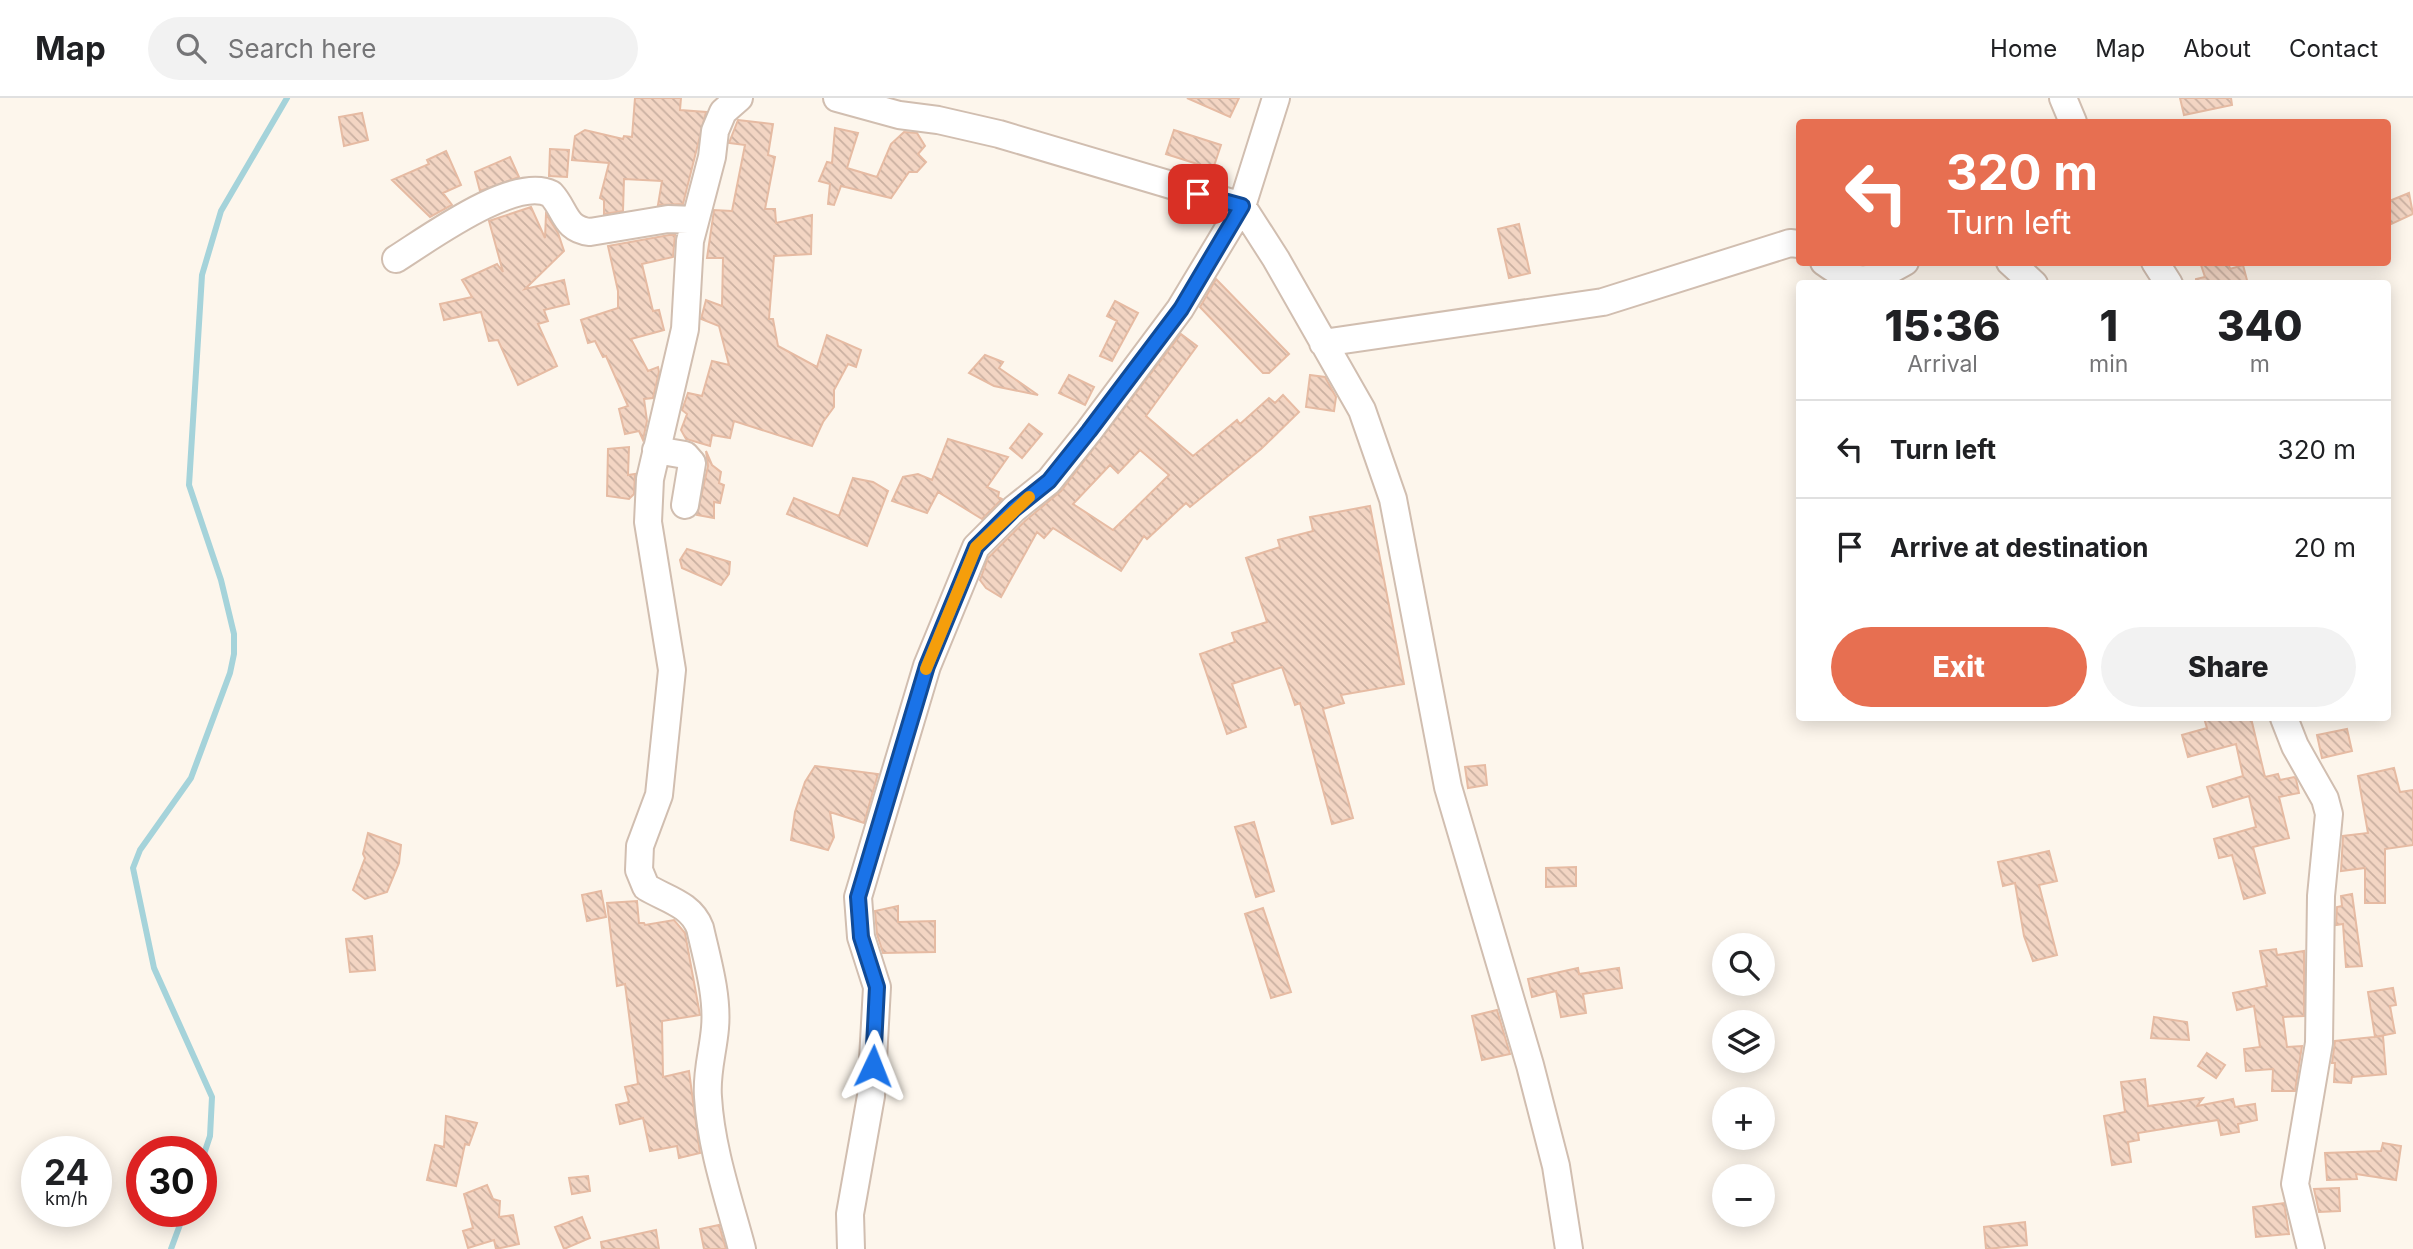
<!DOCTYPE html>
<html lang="en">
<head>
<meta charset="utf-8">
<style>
  body { margin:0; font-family:Inter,sans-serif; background:#f2f2f2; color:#202124; height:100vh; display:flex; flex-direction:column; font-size:26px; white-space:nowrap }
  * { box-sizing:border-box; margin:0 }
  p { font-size:23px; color:#757577 }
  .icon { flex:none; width:38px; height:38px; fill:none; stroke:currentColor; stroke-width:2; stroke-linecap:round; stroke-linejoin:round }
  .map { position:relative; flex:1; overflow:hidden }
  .details { position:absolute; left:1796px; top:182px; width:595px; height:441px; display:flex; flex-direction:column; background:#fff; border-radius:7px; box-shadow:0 4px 18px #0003 }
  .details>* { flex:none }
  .guide { position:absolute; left:1796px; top:21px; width:595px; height:147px; border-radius:7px; box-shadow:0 4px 18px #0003; background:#e76f51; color:#fff; overflow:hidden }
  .fabs { position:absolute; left:1712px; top:835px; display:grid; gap:14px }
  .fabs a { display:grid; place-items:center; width:63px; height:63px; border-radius:50%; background:#fff; box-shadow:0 4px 18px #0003; font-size:35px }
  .speed { position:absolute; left:21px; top:1038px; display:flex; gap:14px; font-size:35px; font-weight:700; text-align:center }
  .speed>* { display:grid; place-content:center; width:91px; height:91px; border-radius:50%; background:#fff; box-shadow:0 4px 18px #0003; line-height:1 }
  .speed small { font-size:18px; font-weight:400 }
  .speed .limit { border:10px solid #d22; background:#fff; color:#111 }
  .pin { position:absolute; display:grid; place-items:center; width:60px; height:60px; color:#fff; margin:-30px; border-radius:14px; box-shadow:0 4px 10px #0006 }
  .me { position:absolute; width:77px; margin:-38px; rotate:2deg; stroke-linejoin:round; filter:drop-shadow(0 0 5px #0008) }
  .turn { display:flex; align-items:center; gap:24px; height:147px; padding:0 35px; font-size:32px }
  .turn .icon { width:91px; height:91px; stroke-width:2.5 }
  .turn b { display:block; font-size:49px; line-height:60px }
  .eta { display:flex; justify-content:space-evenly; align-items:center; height:119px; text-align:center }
  .eta b { font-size:42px; font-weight:800; line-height:49px }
  .primary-button { display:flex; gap:14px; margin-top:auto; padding:14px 35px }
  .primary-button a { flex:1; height:80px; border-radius:42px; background:#e76f51; color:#fff; font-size:28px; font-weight:800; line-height:80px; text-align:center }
  .primary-button a+a { background:#f2f2f2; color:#202124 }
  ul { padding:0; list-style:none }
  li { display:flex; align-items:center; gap:21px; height:98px; padding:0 35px; border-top:2px solid #e0e0e0 }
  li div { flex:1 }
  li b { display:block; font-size:26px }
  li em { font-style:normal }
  header { display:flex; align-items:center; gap:42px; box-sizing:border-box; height:98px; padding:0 35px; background:#fff; border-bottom:2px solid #e0e0e0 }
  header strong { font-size:33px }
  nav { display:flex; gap:38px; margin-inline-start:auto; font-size:24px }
  .search { width:490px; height:63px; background:#f2f2f2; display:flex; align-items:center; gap:18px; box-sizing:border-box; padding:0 24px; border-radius:38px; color:#757577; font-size:26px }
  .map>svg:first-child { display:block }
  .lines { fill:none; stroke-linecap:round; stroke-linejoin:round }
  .stream { stroke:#a5d3da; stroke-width:6 }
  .building { fill:url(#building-back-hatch); stroke:#e6bba3; stroke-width:2; fill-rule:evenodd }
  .minor-casing { stroke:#d1beb0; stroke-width:30 }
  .minor { stroke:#fff; stroke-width:26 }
  .route-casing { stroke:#114b97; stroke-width:18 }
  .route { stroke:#1a73e8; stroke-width:12 }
  .slow { stroke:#f59e0b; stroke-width:12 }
</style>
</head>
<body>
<header>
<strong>Map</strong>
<div class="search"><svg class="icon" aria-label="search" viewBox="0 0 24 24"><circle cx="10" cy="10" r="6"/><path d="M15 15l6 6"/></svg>Search here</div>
<nav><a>Home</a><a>Map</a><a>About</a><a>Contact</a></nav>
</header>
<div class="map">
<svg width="2413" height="1151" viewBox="0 0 2413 1151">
  <defs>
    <pattern id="building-back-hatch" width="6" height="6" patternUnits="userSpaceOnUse" patternTransform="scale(1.75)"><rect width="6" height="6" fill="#f3d5c3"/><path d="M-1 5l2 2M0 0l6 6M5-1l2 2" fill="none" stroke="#cab0a1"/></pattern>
  </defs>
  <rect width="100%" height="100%" fill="#fdf6ec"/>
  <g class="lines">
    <path class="stream" d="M201 1065 210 1038 212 999 154 870 133 770 140 752 191 680 230 575 234 556V536L221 482 189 387 202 177 221 113 287 0
      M171 1151 185 1113"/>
  </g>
  <path class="building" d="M635 0H681L680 12 706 14 683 106 658 107 662 83 624 81 623 113 604 116V102L600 100 609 65 572 62 575 38 585 32 623 41 624 38 632 39Z
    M1187 0H1239L1230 19Z
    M2180 0H2231L2232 7 2184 17Z
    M362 15 368 42 344 48 339 19Z
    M738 22 773 26 768 57 775 59 765 111H775L776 125 812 117 811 156 774 158 769 221H773L778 248 817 269 827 237 861 252 856 269 848 266 834 292V309L823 324 812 348 734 323 730 340 712 337 710 348 686 341 681 332 687 316 682 312 688 295 702 298 712 263 729 267 719 228 701 221 706 202 722 208 723 160H707L714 112 732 113 745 47 729 45Z
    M835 30 858 35 847 70 877 79 891 46 904 34 917 35 925 48 918 56 926 64 917 74H909L891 100 841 88 834 107 828 106 830 86 819 83 827 64 832 65Z
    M1174 32 1221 47 1213 71 1166 56Z
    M550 51 569 52 567 79 549 78Z
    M446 53 461 87 443 95 452 107 430 119 392 82 429 66 427 62Z
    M510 59 519 79 480 93 475 74Z
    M2409 95 2413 116 2387 128V104Z
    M531 109 545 140 546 116 558 135 564 153 525 191 564 182 569 206 544 212 548 223 538 226 557 268 518 287 498 242 489 243 481 214 444 222 440 206 472 199 462 182 497 166 503 174 489 123Z
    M1519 126 1530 175 1509 180 1498 131Z
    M669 137H675L673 159 642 166 653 213 659 212 664 232 631 241 648 273 658 269 659 274 653 300 644 301 647 323 643 342 639 333 625 336 619 311 628 308 606 258 603 259 595 243 588 245 581 222 618 210V193L608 148Z
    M2200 164H2228L2230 171 2243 167 2248 186H2196V181L2205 179Z
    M1216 181 1289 256 1269 275H1263L1200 209Z
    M1115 203 1138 215 1112 263 1100 258 1117 223 1107 218Z
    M1181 236 1197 248 1146 318 1193 358 1237 322 1240 326 1269 300 1275 305 1283 297 1299 314 1261 351 1190 409 1186 405 1147 441 1144 438 1121 473 1053 430 1044 440 1037 434 1001 499 986 490 980 482 988 460 1025 423 1061 393ZM1140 352 1169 377 1113 432 1073 406 1110 367 1118 375Z
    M985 257 1003 264 999 270 1038 297 994 288 969 275Z
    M1069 277 1094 289 1085 307 1059 295Z
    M1310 277 1325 279 1336 299 1334 313 1306 309Z
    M1029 326 1042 336 1022 360 1010 350Z
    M948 341 1008 359 987 389 999 394 998 399 1002 401 982 421 938 394 927 415 892 403 903 379 918 376 932 382Z
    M629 349 628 377 635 376 634 396 629 401 607 398 608 351Z
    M706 353 712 367 721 374 719 385 724 387 720 405 714 404V420L697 417 708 368Z
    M853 380 873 384 888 393 867 448 787 416 794 400 839 418Z
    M1370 408 1404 586 1341 597 1344 605 1323 611 1353 720 1332 726 1300 605 1295 607 1282 569 1232 586 1246 629 1227 636 1200 556 1235 544 1232 535 1267 524 1246 460 1280 449 1278 442 1313 433 1310 419Z
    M687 451 730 464 729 476 721 487 682 470 680 462Z
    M2204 620H2251L2265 679 2278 676 2280 682 2294 679 2296 681 2299 695 2279 699 2289 740 2253 749 2265 795 2244 801 2232 757 2219 760 2214 741 2256 729 2249 698 2213 709 2207 689 2243 678 2236 646 2188 659 2182 637 2207 630Z
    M2347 631 2352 653 2322 660 2317 637Z
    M1485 667 1487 687 1468 690 1465 669Z
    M815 668 878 676 864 725 830 714 834 739 828 752 791 742 795 714 805 684Z
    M2394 670 2400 694 2413 692V747L2385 751V805H2365V770L2341 773 2343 738 2368 735 2358 678Z
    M1254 724 1274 793 1256 799 1235 729Z
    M368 735 401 747 399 765 387 794 365 801 353 792 365 760 363 756Z
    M2049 753 2057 783 2039 787 2057 857 2033 863 2024 838 2015 785 2003 788 1998 764Z
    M1576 769V788L1546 789V770Z
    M601 793 606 819 587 823 582 797Z
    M2352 796 2362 868 2346 869 2343 826 2336 827 2337 809 2342 808 2341 798Z
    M637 803 639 825H644L645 827 674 822 685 835 700 917 662 923 663 979 689 973 700 1055 679 1060 677 1048 650 1053 643 1020 620 1026 616 1007 629 1004 625 989 638 986 625 886 617 888 607 805Z
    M898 808V824L935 823V854L883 855 877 836 875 813Z
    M1263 810 1291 894 1271 900 1245 816Z
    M372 838 375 872 350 874 346 841Z
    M2276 851 2277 857 2304 853V918L2283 919 2287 949 2302 948 2295 993H2272L2273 971 2246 973 2244 951 2260 949 2254 908 2237 912 2233 895 2267 888 2260 853Z
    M1578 870 1579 876 1619 870 1622 890 1583 896 1586 915 1561 919 1556 893 1532 899 1528 881Z
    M2393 890 2396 907 2390 908 2395 935 2375 939 2368 894Z
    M1497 912 1510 956 1482 962 1472 918Z
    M2154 919 2187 924 2189 942 2151 940Z
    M2383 938 2386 976 2352 979 2351 985 2334 984 2335 965H2332L2335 943Z
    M2207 955 2225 967 2216 980 2198 968Z
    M2145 981 2148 1008 2203 1000 2197 1008 2233 1001 2235 1009 2255 1006 2257 1022 2238 1026 2239 1034 2221 1037 2218 1022 2138 1035 2139 1042 2128 1044 2131 1064 2112 1067 2104 1018 2125 1014 2121 984Z
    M446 1018 477 1025 469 1047 465 1046 456 1088 427 1082 435 1047 444 1049Z
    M2383 1045 2401 1048 2396 1082 2356 1076 2357 1081 2327 1082 2325 1055 2381 1053Z
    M588 1078 590 1093 572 1096 569 1080Z
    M487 1087 493 1101 500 1103 499 1119 513 1117 519 1146 496 1151 494 1142 468 1150 463 1133 473 1130 464 1096Z
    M2339 1090 2340 1113 2319 1114 2314 1091Z
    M2284 1105 2289 1136 2256 1139 2253 1109Z
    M582 1119 590 1140 564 1151 555 1129Z
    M2025 1124 2027 1147 1986 1151 1984 1129Z
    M719 1127 726 1151H704L700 1131Z
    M656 1132 659 1151H602L601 1144Z"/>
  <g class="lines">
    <g class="minor-casing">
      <path id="minor" d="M739 0 723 14 715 33 712 59 690 143 685 231 650 381 648 424 672 572 659 697 640 748 639 772 646 789C666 801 691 806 700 830 707 861 718 898 715 930 713 954 706 975 708 999 711 1051 729 1102 742 1151
        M837 0 899 17 938 22 999 36 1242 108 1180 211 1089 333 1049 383 1014 411 976 449 927 568 858 799 861 839 877 889 871 998 850 1116 851 1151
        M1276 0 1242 108 1276 161 1362 312 1393 401 1448 689 1530 967 1556 1068 1569 1151
        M2063 0 2073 24
        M396 161C428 141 515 77 551 96 566 112 564 131 590 134L668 121 695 122
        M1824 164C1860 190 1869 184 1905 164
        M2010 164 2034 186
        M2155 164 2169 186
        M1323 245 1603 204 1790 145 1799 146
        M656 352 685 357 692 365 685 407
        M2284 620 2295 648 2325 701 2329 716 2321 798 2319 945 2295 1086 2311 1151"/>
    </g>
    <use href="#minor" class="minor"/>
  </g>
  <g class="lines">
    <g class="route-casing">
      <path id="route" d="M873 968 877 889 861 839 858 799 927 568 976 449 1014 411 1049 383 1089 333 1181 211 1242 108 1198 96"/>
    </g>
    <use href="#route" class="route"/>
    <path class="slow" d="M926 571 976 449 1029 399"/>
  </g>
</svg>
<div class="fabs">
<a><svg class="icon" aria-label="search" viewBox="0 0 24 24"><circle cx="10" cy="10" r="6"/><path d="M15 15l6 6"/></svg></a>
<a><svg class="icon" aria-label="layers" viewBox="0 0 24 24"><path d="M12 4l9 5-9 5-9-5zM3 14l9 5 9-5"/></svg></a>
<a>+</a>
<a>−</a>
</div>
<div class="speed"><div>24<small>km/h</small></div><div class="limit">30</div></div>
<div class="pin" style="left:1198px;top:96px;background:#d93025"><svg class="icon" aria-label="arrive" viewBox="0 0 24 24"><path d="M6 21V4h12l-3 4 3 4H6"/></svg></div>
<svg class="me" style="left:873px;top:968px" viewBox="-20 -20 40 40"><path d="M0-17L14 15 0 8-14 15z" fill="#1a73e8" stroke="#fff" stroke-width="4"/></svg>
<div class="guide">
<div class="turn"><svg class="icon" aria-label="left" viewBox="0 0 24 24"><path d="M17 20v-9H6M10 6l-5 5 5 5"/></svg><div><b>320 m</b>Turn left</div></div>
</div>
<section class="details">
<div class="eta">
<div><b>15:36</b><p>Arrival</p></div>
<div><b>1</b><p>min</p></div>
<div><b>340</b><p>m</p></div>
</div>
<ul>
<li><svg class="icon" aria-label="left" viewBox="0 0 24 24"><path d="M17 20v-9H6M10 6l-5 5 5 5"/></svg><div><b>Turn left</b></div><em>320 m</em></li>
<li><svg class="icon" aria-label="arrive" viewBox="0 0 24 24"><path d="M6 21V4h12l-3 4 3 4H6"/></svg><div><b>Arrive at destination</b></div><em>20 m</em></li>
</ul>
<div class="primary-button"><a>Exit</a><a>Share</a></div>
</section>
</div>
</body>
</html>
